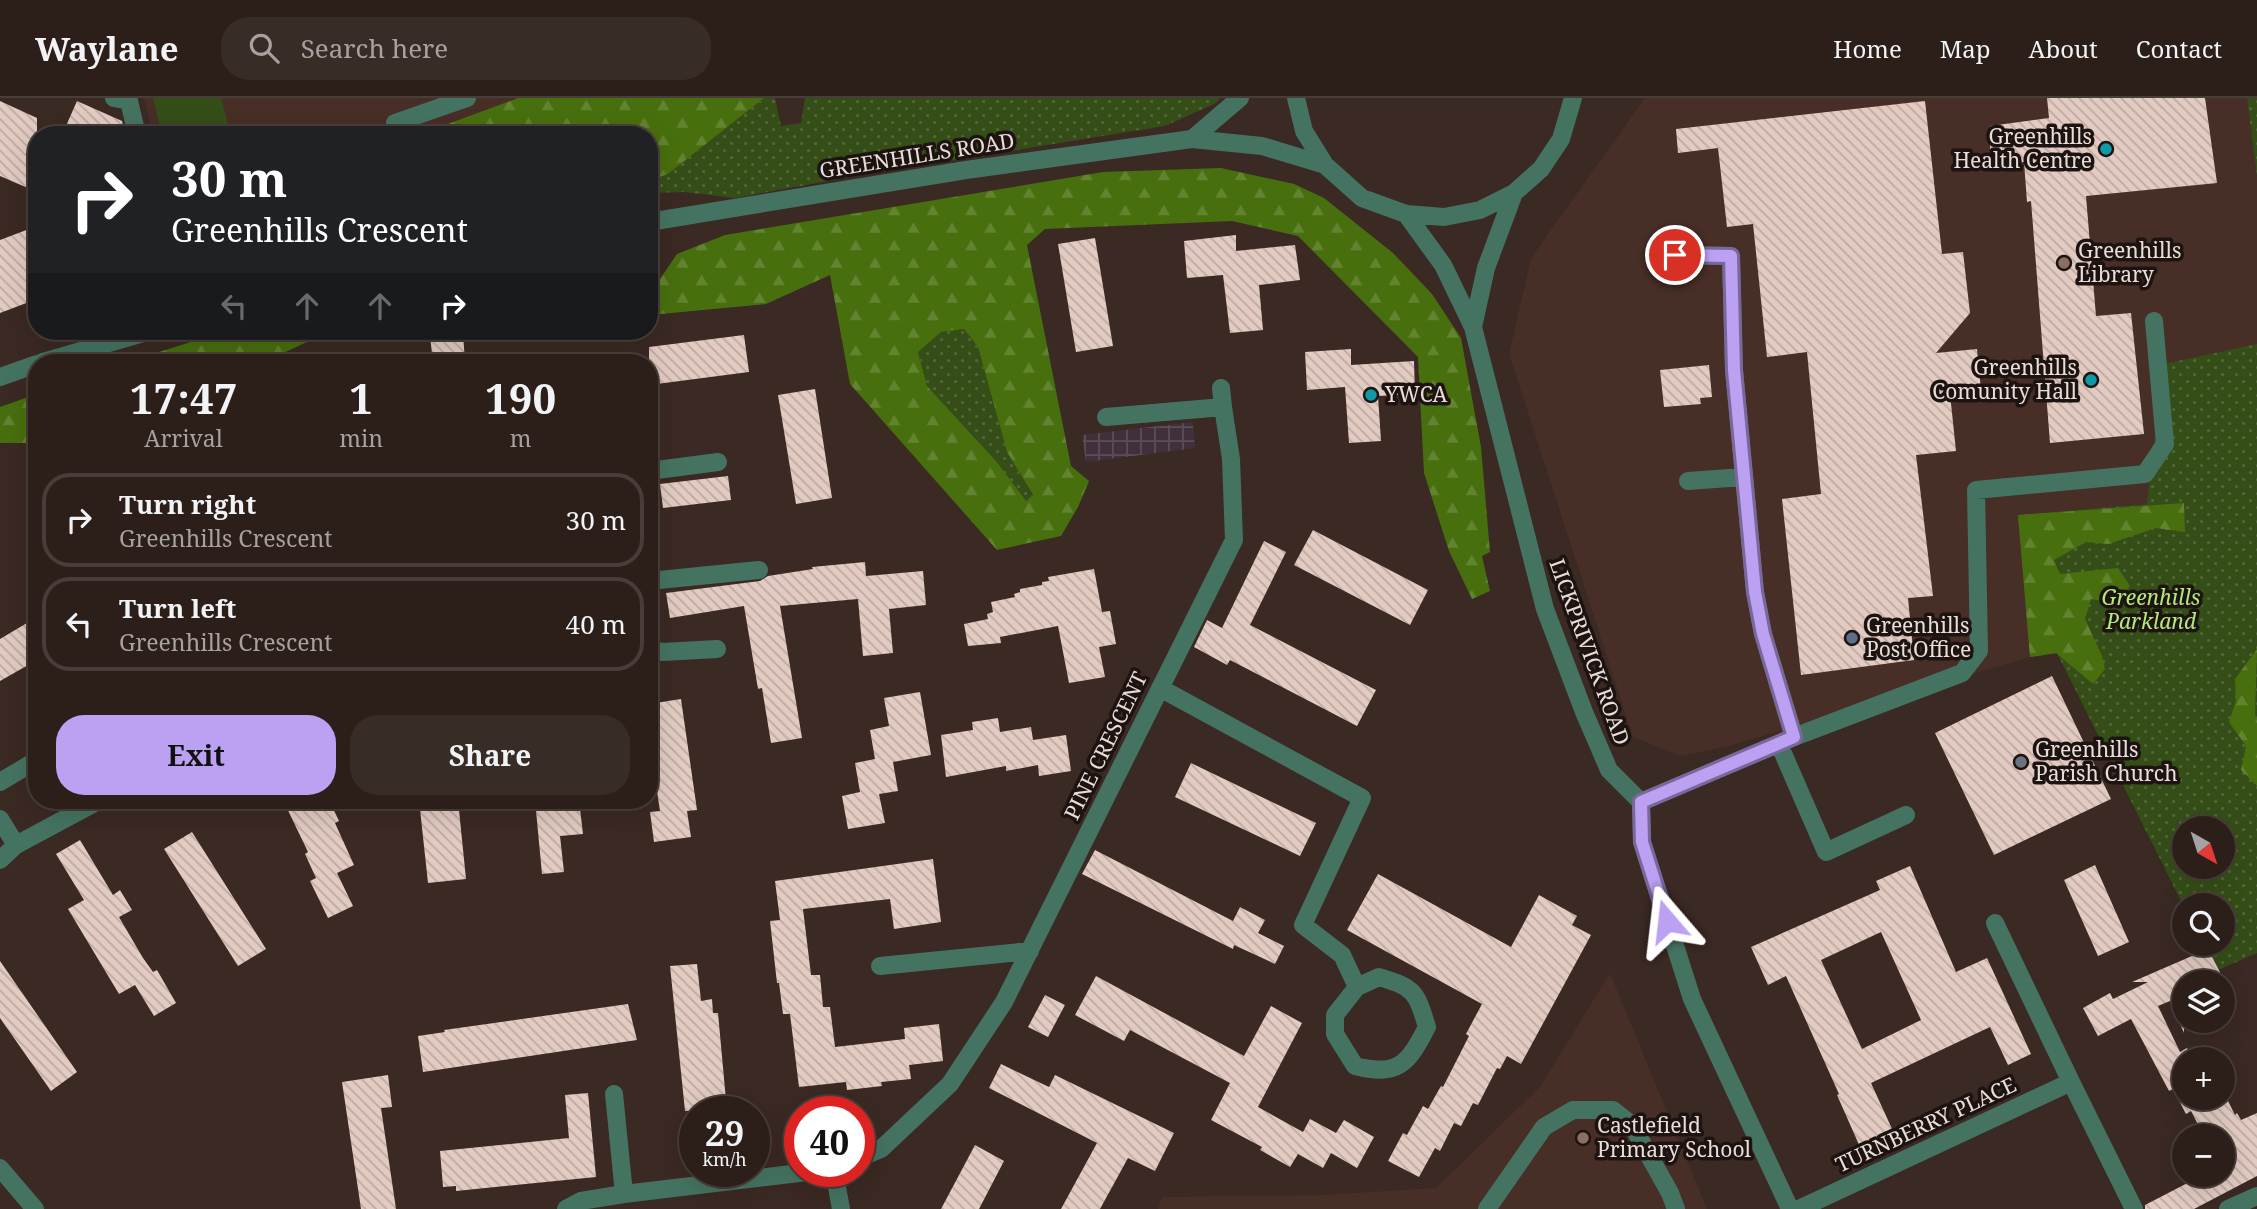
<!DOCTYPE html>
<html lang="en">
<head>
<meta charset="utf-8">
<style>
  body { margin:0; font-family:"Noto Serif",serif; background:#382c27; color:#f1f3f6; height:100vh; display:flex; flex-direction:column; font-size:26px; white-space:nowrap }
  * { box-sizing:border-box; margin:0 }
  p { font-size:23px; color:#a6a2a2 }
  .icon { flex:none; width:38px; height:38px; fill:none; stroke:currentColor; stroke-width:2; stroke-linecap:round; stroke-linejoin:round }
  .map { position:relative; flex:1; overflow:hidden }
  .side { position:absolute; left:28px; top:256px; width:630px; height:455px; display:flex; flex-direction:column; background:#2c1f1a; border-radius:28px; box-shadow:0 7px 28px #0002,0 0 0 2px #483d39 }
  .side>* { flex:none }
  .hud { position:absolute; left:28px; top:28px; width:630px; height:214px; border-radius:28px; box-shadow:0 7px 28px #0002,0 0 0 2px #483d39; background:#202124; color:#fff; overflow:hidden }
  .needle { width:46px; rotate:141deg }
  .fabs { position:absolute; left:2172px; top:718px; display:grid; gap:14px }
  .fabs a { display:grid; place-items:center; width:63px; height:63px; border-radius:50%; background:#2c1f1a; box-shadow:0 7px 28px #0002,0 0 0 2px #483d39; font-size:35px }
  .speed { position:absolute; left:679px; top:998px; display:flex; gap:14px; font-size:35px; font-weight:700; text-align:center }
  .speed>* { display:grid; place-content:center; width:91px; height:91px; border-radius:50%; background:#2c1f1a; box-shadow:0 7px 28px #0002,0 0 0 2px #483d39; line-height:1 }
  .speed small { font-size:18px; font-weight:400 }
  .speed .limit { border:10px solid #d22; background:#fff; color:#111 }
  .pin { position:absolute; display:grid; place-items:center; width:60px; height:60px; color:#fff; margin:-30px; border:4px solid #fff; border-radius:50%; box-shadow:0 2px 7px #0007 }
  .me { position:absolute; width:77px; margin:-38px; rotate:343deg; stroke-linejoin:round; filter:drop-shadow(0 0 5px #0008) }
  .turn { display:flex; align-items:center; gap:24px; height:147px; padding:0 28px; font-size:32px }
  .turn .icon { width:91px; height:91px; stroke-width:2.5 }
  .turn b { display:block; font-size:49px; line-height:60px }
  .lanes { display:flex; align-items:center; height:66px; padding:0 28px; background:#0003; justify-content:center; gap:35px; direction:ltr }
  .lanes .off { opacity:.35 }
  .eta { display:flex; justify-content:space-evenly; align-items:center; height:119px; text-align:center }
  .eta b { font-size:42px; font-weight:700; line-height:49px }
  .button { display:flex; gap:14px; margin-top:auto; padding:14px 28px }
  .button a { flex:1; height:80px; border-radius:28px; background:#bca0f2; color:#111; font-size:28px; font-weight:700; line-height:80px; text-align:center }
  .button a+a { background:#382c27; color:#f1f3f6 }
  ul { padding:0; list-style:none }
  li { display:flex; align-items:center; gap:21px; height:94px; margin:0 14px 10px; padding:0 14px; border:4px solid #483d39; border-radius:28px }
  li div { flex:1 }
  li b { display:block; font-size:26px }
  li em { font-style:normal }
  header { display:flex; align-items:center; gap:42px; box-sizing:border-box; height:98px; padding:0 35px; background:#2c1f1a; border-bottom:2px solid #483d39 }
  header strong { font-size:33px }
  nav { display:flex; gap:38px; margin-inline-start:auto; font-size:24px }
  .search { width:490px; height:63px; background:#382c27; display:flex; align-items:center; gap:18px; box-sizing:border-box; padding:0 24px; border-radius:28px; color:#a6a2a2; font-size:26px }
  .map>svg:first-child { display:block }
  .built { fill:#472e26 }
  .industrial { fill:url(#industrial-grid) }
  .green { fill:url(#green-dots); fill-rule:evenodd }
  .forest { fill:url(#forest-firs); fill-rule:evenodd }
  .pitch { fill:#354e18 }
  .building { fill:url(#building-back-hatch); fill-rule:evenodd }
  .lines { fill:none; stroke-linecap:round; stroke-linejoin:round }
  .minor { stroke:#457362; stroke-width:18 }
  .route-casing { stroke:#7a689d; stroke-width:18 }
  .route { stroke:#bca0f2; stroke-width:12 }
  .culture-dot { fill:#0f9aa8; stroke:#1d1411; stroke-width:2.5 }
  .education-dot { fill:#8d6e63; stroke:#1d1411; stroke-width:2.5 }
  .service-dot { fill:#5c6f8a; stroke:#1d1411; stroke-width:2.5 }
  .worship-dot { fill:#6b7280; stroke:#1d1411; stroke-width:2.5 }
  .labels { text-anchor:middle; stroke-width:7; stroke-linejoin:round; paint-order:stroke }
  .poi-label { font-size:21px; fill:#e9ddd9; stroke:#1d1411; text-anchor:start }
  .street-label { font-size:21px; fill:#e9ddd9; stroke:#1d1411 }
  .park-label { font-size:21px; font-style:italic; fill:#b4eb78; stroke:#1d1411 }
</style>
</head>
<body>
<header>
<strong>Waylane</strong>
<div class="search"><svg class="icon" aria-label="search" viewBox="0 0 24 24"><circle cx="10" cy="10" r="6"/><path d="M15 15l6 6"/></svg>Search here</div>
<nav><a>Home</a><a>Map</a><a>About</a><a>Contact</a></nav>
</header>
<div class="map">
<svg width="2257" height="1111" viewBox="0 0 2257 1111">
  <defs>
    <pattern id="industrial-grid" width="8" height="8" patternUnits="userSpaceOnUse" patternTransform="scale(1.75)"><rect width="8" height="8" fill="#41303b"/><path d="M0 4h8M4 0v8" fill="none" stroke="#5c4e57"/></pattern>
    <pattern id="green-dots" width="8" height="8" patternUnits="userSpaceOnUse" patternTransform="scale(1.75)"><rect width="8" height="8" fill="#354e18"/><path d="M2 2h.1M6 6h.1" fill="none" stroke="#526739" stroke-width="1.8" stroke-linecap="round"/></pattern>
    <pattern id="forest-firs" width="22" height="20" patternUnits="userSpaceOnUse" patternTransform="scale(1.75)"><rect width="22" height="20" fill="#486f0e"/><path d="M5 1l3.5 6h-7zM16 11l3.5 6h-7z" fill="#628330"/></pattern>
    <pattern id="building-back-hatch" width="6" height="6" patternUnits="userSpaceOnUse" patternTransform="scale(1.75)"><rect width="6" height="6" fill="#e3cbc2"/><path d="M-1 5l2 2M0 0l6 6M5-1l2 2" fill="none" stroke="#bca9a2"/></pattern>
  </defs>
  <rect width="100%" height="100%" fill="#3b2923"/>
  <path class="built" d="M144 0H518L418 37H153Z
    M1645 0H2247L2257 79V246L2163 266 2148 406 2019 417 2030 559 1729 648 1681 658 1633 639 1509 256 1531 160Z
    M1610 875 1707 1111H1158L1162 1099 1320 1097 1436 1090 1540 989Z"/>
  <path class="industrial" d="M1193 324 1195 350 1086 364 1082 337Z"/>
  <path class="green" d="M764 0H775L781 28 801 25 805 0H1220L1216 5 1165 28 861 77 735 100 684 94 649 95V83L668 76Z
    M2247 0H2257V79Z
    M964 231 978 249 1007 354 1033 398 1025 403 996 363 927 288 918 254 941 234Z
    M2257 246V855L2216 873 2202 845H2222V807H2184V809L2057 555 2030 559 2018 417 2147 406 2163 266ZM2184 730H2222V768H2184Z"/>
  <path class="forest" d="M518 0H764L668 76 649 83V37H418Z
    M1221 70 1294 86 1324 100 1393 155 1432 196 1461 240 1481 349 1490 454 1482 458 1490 493 1472 501 1449 453 1424 375 1418 259 1298 138 1232 123 1045 131 1027 147 1071 368 1089 383 1078 409 1061 438 997 452 850 286 830 177 766 206 650 217 649 197 677 156 725 137 1103 74ZM964 231 978 249 1007 354 1033 397 1026 403 996 363 927 288 918 254 941 234Z
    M225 233H425L324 236 264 264H128Z
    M37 296V345H0V309Z
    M2184 405 2185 434 2156 430 2108 446 2086 444 2054 462 2060 476 2118 470 2130 488 2116 505 2091 501 2085 521 2102 558 2105 571 2093 586 2056 555 2030 559 2018 417Z
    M2257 551 2255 616 2257 621V688L2241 672 2246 648 2229 624 2236 603 2235 581Z"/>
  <path class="pitch" d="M153 0H221L231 37H162Z"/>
  <path class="building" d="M2047 0H2205L2217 85 2086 98 2096 218 2131 215 2144 336 2050 345 2031 103 2027 104 2024 64 2000 66 2001 51 1990 52V28L2049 20Z
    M0 3 37 20V94L0 78Z
    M77 3 122 23 125 37H62Z
    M1925 3 1942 156 1963 154 1970 215 1936 255 1977 251 1981 292 1950 296 1956 353 1916 357 1933 498 1908 500 1914 562 1801 577 1782 401 1821 396 1807 254 1767 259 1753 126 1727 129 1718 50 1678 55 1676 31Z
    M37 128V201L0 215V142Z
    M1236 137V153L1295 147 1300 182 1259 187 1263 232 1230 235 1223 177 1187 180 1184 143Z
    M1095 140 1113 248 1076 254 1058 146Z
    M463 235 465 264H433L430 238Z
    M744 237 749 274 649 287V249Z
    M1351 251V267L1414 263 1415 296 1378 298 1381 343 1349 345 1345 289 1307 292 1305 254Z
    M1709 267 1712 299 1700 300 1701 306 1664 309 1660 272Z
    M815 291 832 400 796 406 778 297Z
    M728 378 731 402 663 410 660 386Z
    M1313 432 1428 492 1410 527 1294 467Z
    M1264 443 1286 454 1250 527 1376 592 1357 628 1230 562 1227 567 1194 549 1207 522 1222 530Z
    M865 464 866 478 923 473 926 507 889 511 893 555 863 558 858 501 780 508 802 640 771 645 762 590 758 591 744 508 670 520 666 495 760 483 768 478 813 471 812 469Z
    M1094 471 1102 514 1110 513 1116 546 1099 549 1105 579 1069 585 1058 528 1000 539 1001 545 968 548 964 526 988 521 987 516 993 514 991 504 1015 499 1014 496 1020 494V491L1042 487V484L1049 483 1048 479Z
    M37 519V562L0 583V541Z
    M2052 578 2111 701 1994 757 1935 635Z
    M920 594 931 657 893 664 898 693 879 696 885 725 848 731 842 698 860 694 855 665 875 661 870 632 889 628 884 600Z
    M681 601 697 712 687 713 691 739 654 744 650 714 660 713 649 641V606Z
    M998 620 1000 634 1031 629 1033 642 1066 637 1071 673 1039 678 1038 667 1006 673V668L946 679 941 637 973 632 972 624Z
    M1191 665 1316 725 1300 758 1175 699Z
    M283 702H329L339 723 335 725 354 767 337 775 353 808 328 820 310 783 316 780 305 756 308 754Z
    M419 702H458L466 781 428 785Z
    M535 702H579L583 736 560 738 564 774 542 776Z
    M192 734 266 851 238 868 164 751Z
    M80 742 113 797 120 792 132 812 119 819 143 860 153 874 157 872 176 905 154 918 135 887 119 896 68 811 84 802 56 756Z
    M1095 752 1233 823 1240 809 1265 822 1258 835 1284 848 1275 866 1234 847 1233 851 1082 776Z
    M933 761 941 824 894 831 890 801 803 811 811 877H820L823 909H830L835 949 905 941 904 930 939 926 943 963 909 967 911 981 881 984 882 988 847 992 846 984 799 989 790 916H783L779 885H777L770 823 780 822 775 783Z
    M2095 767 2129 844 2098 858 2064 782Z
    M1910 768 1956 874 1987 860 2031 956 2008 967 1990 929 1871 985 1893 1033 1860 1049 1837 997 1839 996 1786 878 1768 887 1751 849 1880 792 1876 783ZM1881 834 1921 922 1862 951 1821 862Z
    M1378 776 1511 849 1539 797 1577 818 1572 827 1591 837 1521 966 1507 958 1500 971 1497 970 1478 1007 1473 1005 1461 1028 1454 1025 1440 1053 1435 1050 1419 1079 1388 1063 1403 1035 1407 1037 1423 1008 1428 1011 1441 988 1443 989 1469 938 1466 936 1482 906 1347 832Z
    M2208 851 2225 884H2184V935L2170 903 2158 908 2180 954 2187 950 2192 961H2184V999H2222L2223 993 2235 1017 2237 1015 2241 1022 2257 1015V1078L2194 1111H2145V1107L2205 1076H2222V1038H2204L2191 1013 2186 1016 2173 991 2169 993 2131 921 2098 938 2083 910 2110 895 2113 901 2148 884H2132Z
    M0 863 77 974 51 993 0 920Z
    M697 866 701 903 712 901 713 915H718L727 1013H685L670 868Z
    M1096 878 1244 958 1271 908 1302 925 1258 1009 1303 1034 1310 1021 1336 1035 1344 1022 1374 1039 1357 1070 1331 1055 1323 1070 1298 1056 1290 1069 1260 1052 1262 1049 1211 1022 1230 985 1130 932 1124 943 1075 917Z
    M1045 897 1065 907 1048 939 1028 929Z
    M628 906 637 942 423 974 418 938 445 934 444 932Z
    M1001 966 1049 989 1055 977 1174 1035 1155 1073 1128 1060 1100 1111H1061L1097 1045 989 990Z
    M388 977 392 1009 381 1010 396 1111H361L342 984Z
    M588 995 596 1079 456 1093V1088L443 1089 440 1053 569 1040 565 997Z
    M975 1047 1004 1063 979 1111H941Z"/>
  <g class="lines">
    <path class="minor" d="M114 0 129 3 137 37
      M1296 0 1304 33 1325 67 1362 100 1406 116 1444 119 1480 112 1514 95 1541 71 1561 41 1573 0
      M395 25 467 0
      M1192 41 1240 0
      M1406 116 1443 167 1473 229 1545 511 1584 614 1609 672 1641 704 1642 744 1692 901 1790 1111
      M649 124 966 72 1192 41 1262 48 1325 67
      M1675 157 1731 158 1734 272 1755 494 1763 536 1794 639
      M1473 229 1486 170 1514 95
      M43 264 150 233
      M0 279 37 266
      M1221 290 1223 309
      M649 373 718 364
      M1688 383 1743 379
      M649 483 759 472
      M649 552 663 554 717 551
      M1160 590 1362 700 1303 827 1342 857 1357 889
      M1779 646 1826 754 1906 717
      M0 684 37 662
      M1641 704 1794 639 1962 575 1979 553 1976 392 2145 376 2165 346 2154 223
      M0 721 16 747
      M0 762 16 747 100 702
      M1995 825 2071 984
      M880 868 1030 853
      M1379 879C1415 890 1416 893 1427 929 1408 966 1398 979 1355 968L1335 936V917L1357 889Z
      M614 996 624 1096
      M859 1060 881 1051 950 986 1004 904 1234 442 1231 361 1223 309 1106 319
      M0 1070 35 1111
      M834 1073 841 1111
      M566 1111 581 1103 624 1096 816 1073
      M1487 1111 1544 1029 1573 1012H1613L1632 1027 1670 1095 1676 1111
      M1799 1111 2071 984 2134 1111
      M2228 1111 2257 1098"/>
  </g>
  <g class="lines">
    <g class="route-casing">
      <path id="route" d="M1667 823 1642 744 1641 704 1794 639 1763 536 1755 494 1734 272 1731 158 1675 157"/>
    </g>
    <use href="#route" class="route"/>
  </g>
  <g class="culture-dot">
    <circle cx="2106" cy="51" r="7"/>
    <circle cx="2091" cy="282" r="7"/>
    <circle cx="1371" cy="297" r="7"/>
  </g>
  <g class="education-dot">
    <circle cx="2064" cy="165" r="7"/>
    <circle cx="1583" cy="1040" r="7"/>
  </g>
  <circle class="service-dot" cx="1852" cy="540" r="7"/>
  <circle class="worship-dot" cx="2021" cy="664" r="7"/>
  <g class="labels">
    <g class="poi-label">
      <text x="2092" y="46" text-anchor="end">Greenhills<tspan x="2092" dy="24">Health Centre</tspan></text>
      <text x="2078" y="160">Greenhills<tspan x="2078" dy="24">Library</tspan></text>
      <text x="2077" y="277" text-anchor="end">Greenhills<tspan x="2077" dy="24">Comunity Hall</tspan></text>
      <text x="1385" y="304">YWCA</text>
      <text x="1866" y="535">Greenhills<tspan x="1866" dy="24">Post Office</tspan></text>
      <text x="2035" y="659">Greenhills<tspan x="2035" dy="24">Parish Church</tspan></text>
      <text x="1597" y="1035">Castlefield<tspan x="1597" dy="24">Primary School</tspan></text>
    </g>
    <g class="street-label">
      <text transform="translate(917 58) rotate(-9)" y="7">GREENHILLS ROAD</text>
      <text transform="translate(1589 554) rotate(70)" y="7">LICKPRIVICK ROAD</text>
      <text transform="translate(1106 648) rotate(-64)" y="7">PINE CRESCENT</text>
      <text transform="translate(1926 1027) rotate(-25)" y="7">TURNBERRY PLACE</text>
    </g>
    <g class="park-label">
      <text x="2151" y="507">Greenhills<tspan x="2151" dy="24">Parkland</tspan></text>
    </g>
  </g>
</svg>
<div class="fabs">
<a><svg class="needle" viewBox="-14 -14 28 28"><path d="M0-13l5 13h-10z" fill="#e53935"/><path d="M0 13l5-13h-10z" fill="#a6a2a2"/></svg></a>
<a><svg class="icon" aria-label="search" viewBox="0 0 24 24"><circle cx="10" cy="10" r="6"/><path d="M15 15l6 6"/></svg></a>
<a><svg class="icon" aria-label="layers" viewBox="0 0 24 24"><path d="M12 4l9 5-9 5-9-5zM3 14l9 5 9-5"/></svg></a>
<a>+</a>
<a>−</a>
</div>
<div class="speed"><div>29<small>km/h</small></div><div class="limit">40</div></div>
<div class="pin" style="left:1675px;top:157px;background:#d93025"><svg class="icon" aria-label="arrive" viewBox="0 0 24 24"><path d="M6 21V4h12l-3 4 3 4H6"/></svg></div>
<svg class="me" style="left:1667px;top:823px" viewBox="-20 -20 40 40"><path d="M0-17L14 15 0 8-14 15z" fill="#bca0f2" stroke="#fff" stroke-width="4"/></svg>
<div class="hud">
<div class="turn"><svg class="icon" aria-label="right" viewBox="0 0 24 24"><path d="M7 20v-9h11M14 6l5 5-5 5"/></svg><div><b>30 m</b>Greenhills Crescent</div></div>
<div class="lanes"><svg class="icon off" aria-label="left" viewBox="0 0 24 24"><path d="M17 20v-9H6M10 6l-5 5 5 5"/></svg><svg class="icon off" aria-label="ahead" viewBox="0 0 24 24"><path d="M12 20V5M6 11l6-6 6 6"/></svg><svg class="icon off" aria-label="ahead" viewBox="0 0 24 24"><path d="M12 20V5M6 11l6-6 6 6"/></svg><svg class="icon" aria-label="right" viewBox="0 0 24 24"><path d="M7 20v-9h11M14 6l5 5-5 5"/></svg></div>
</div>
<section class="side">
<div class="eta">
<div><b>17:47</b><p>Arrival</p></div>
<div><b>1</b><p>min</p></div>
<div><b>190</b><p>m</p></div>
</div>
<ul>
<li><svg class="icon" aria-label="right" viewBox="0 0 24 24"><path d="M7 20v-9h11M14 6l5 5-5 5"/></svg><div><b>Turn right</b><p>Greenhills Crescent</p></div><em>30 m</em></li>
<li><svg class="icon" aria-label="left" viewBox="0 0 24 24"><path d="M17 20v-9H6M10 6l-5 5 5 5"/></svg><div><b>Turn left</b><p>Greenhills Crescent</p></div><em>40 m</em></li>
</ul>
<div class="button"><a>Exit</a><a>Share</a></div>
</section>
</div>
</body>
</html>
